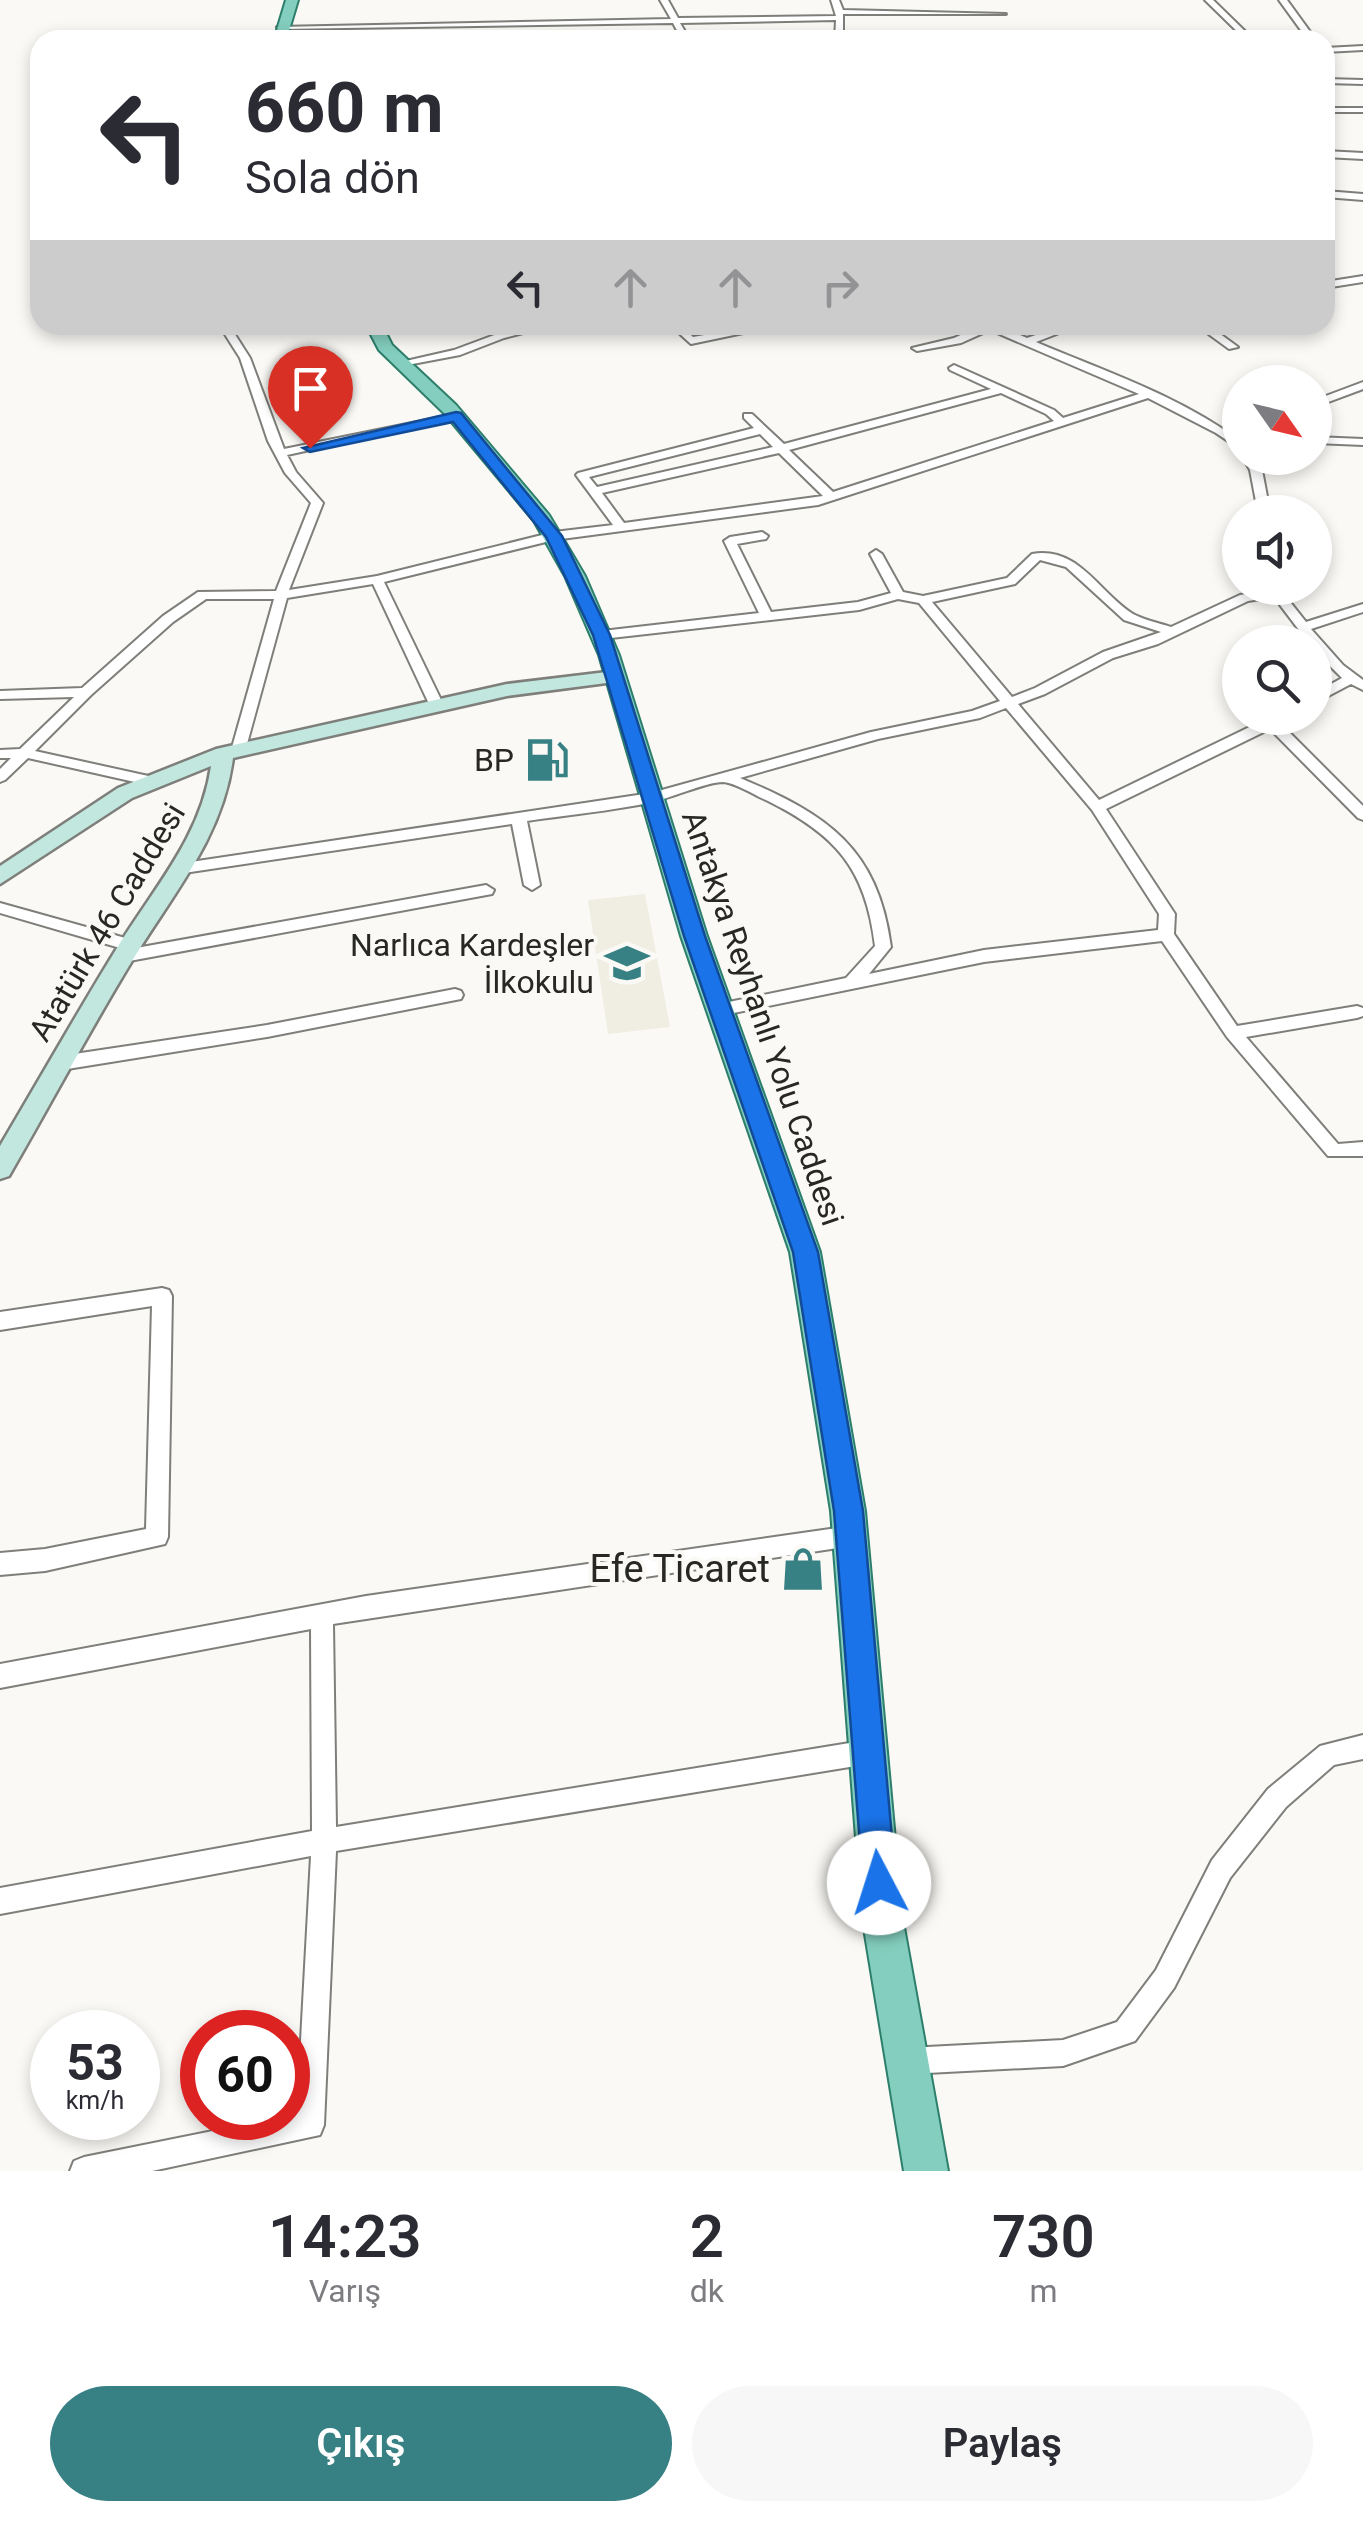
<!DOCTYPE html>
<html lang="tr">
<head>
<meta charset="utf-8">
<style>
  body { margin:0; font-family:Roboto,sans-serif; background:#f7f7f7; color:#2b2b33; height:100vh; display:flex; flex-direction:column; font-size:38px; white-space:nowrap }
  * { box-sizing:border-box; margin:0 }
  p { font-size:32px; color:#7c7c81 }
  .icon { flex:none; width:55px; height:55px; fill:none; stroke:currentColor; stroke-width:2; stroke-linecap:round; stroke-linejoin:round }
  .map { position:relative; height:2171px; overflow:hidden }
  .drawer { display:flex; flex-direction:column; background:#fff; flex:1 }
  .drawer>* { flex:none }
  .guide { position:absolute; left:30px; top:30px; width:1305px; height:305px; border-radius:30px; box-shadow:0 5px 15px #0003; background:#fff; color:#2b2b33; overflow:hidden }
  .needle { width:65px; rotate:124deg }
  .fabs { position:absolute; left:1222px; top:365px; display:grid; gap:20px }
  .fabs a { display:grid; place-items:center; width:110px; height:110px; border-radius:50%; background:#fff; box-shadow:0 5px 15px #0003; font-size:50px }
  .speed { position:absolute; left:30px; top:2010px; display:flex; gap:20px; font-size:50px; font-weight:700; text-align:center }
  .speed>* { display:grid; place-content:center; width:130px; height:130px; border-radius:50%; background:#fff; box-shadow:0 5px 15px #0003; line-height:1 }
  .speed small { font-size:25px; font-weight:400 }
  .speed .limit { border:15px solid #d22; background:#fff; color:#111 }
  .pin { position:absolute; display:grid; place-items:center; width:85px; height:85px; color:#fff; margin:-102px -42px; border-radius:50% 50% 50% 0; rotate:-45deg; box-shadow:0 0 10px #0007 }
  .pin .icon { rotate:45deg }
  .me { position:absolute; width:110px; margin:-55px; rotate:355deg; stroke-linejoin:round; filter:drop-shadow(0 0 8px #0008) }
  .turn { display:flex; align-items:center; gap:35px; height:210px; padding:0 50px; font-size:45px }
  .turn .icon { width:130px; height:130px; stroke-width:2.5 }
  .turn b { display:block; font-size:70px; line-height:85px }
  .lanes { display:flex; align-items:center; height:95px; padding:0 50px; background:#0003; justify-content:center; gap:50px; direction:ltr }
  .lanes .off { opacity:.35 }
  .eta { display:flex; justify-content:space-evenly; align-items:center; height:170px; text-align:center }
  .eta b { font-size:60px; font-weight:600; line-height:70px }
  .primary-button { display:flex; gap:20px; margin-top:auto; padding:20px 50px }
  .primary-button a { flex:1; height:115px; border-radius:60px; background:#378083; color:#fff; font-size:40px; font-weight:600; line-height:115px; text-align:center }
  .primary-button a+a { background:#f7f7f7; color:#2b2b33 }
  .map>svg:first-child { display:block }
  .built { fill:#f0eee2 }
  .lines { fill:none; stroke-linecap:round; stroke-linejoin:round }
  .street-casing { stroke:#7e7e7a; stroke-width:4 }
  .secondary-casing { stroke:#7e7e7a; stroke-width:5 }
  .primary-casing { stroke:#2d7f6c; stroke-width:4 }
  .street { fill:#fff; fill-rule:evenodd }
  .secondary { fill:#c1e7df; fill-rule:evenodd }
  .primary { fill:#83cebe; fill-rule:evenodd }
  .route { fill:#1a73e8; stroke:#114b97; stroke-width:2.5 }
  .labels { text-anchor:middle; stroke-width:8; stroke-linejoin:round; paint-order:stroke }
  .poi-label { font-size:32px; fill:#272725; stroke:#faf9f5; text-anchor:end }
  .street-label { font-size:32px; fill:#272725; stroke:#faf9f5 }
  .near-poi-label { font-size:38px; fill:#272725; stroke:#faf9f5; text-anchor:end }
</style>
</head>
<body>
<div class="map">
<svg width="1363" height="2171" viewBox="0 0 1363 2171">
  <rect width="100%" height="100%" fill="#faf9f5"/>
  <path class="built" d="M645 894 670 1027 608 1034 588 900Z"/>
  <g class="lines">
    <g class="street-casing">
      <path id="street" d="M660 0H668L678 18 836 16 831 0H839L843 10 1006 14H843V40H835L836 20 680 23 690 40H682L673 23 281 29 277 27 671 19Z
        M1205 0H1213L1254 40H1246Z
        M1279 0H1287L1316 40H1308Z
        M1363 46V50L1325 52V48Z
        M1325 79 1363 80V84L1325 83Z
        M1325 108H1363V112H1325Z
        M36 146H40V152L33 151Z
        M1325 151 1363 153V159L1325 157Z
        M1325 191 1363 194V200L1325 197Z
        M1363 276V282L1325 288V282Z
        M219 325H229L250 358 284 449 456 414 462 417 287 455 296 472 323 503 289 590 377 576 554 532 613 525 576 475 578 473 754 428 744 418V414H752L784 444 991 389 950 370 949 368 954 365 1054 410 1063 418 1139 394 990 330 961 343 917 351 912 348 954 338 983 325H997L1027 338 1065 325H1080L1036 342C1104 371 1180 396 1240 441V449L1216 433 1148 398 818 505 554 540 384 582 444 706 437 710 430 706 373 584 287 598 245 751 238 755 231 751 274 599H206L173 622 91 695 35 751 162 779V785L157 787 28 758 5 780 0 782V769L11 758H0V750L20 749 74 697 0 699V691L82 688 163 616 198 592 276 591 311 503 285 473 268 441 240 358ZM1001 393 1046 414 1054 421 833 492 789 450ZM760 434 773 447 597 487 589 477ZM779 453 823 496 624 523 602 493Z
        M536 325H554L504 338 460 355 402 366 397 363 454 350 497 334Z
        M670 325H681L693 337 761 325H782L691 344Z
        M1196 325H1208L1238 347 1229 349Z
        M1363 382V389L1315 407V400Z
        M1315 437 1363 439V445L1315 443Z
        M1243 458H1253L1262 470 1270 512H1258L1250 470Z
        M762 532 768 536 766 539 737 544 771 612 858 602 891 593 870 554 876 550 882 554 903 592 923 596 1007 578 1032 554C1079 546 1098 592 1133 614 1144 620 1159 623 1171 627L1240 595 1271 590V588H1283V593L1306 622 1363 604V612L1311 629 1343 665 1363 680V690L1351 684 1315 703V693L1342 678 1315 651V642H1308L1274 597 1248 601 1158 644 1113 658 1045 694 1018 704 1099 800 1266 719 1287 718 1280 723 1363 806V820L1358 818 1270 729 1106 809 1175 914 1174 934 1237 1026 1357 1006 1363 1008V1016L1357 1018 1246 1037 1338 1144 1363 1142V1156H1328L1227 1037 1162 941 984 962 719 1016 713 1014 711 1010 713 1006 719 1004 846 978 875 946C866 868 835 834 766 800 754 795 736 783 723 782 706 782 669 799 649 803 609 811 568 815 527 821L540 885 532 890 524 885 512 824 184 873 176 868 184 863 651 793 871 732 972 711 1000 701 919 603 898 599 859 610 602 639 595 635 602 631 759 613 724 541 730 537ZM1040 560 1066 567 1124 620 1161 632 1103 652 1035 688 1012 697 932 602 1015 584ZM1006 708 1092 810 1159 914 1158 930 984 950 869 974 891 947C878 848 827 814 740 778L878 739 980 718Z
        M486 885 494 890 492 894 124 962 116 956 118 952 127 950 0 913V903L136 941V948Z
        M455 989 461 991 463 995 461 999 267 1037 61 1070 52 1063 61 1056 267 1025Z
        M162 1288 169 1290 172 1296 168 1537 165 1544 45 1571 0 1575V1553L45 1549 146 1529 152 1306 0 1330V1312Z
        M851 1526 859 1529 862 1536 859 1543 851 1546 333 1624 336 1827 868 1740 876 1744 880 1752 876 1760 868 1764 336 1851 324 2125 320 2135 152 2171H70L74 2161 84 2157 297 2114 311 1856 0 1914V1888L312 1831 311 1629 0 1688V1664L366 1596Z
        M1363 1735V1759L1334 1765 1286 1807 1230 1878 1174 1988 1135 2041 1063 2066 908 2074 898 2071 895 2061 898 2051 908 2048 1063 2040 1117 2022 1156 1970 1212 1860 1268 1789 1320 1746Z"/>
    </g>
    <g class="secondary-casing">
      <path id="secondary" d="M615 671 622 673V681L507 696 233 758C223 836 175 891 135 956 91 1028 51 1103 9 1176L0 1179V1146C39 1080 77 1013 117 948 153 889 201 837 211 766L132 798 0 884V866L118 788 216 749 507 684Z"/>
    </g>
    <g class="primary-casing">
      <path id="primary" d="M286 0H298L286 40H274Z
        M366 325H382L392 345 456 405 549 515 585 576 619 655 707 936 820 1252 865 1511 902 1916 948 2171H904L862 1916 831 1511 790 1252 681 936 599 655 565 576 534 521 444 413 379 350Z"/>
    </g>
    <use href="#street" class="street"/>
    <use href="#secondary" class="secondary"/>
    <use href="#primary" class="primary"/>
  </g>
  <path class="route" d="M456 412 461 413 562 536 610 635 705 936 818 1252 863 1511 896 1883 891 1895 879 1900 868 1895 863 1883 834 1511 793 1252 684 936 593 635 546 537 453 422 310 452 303 448Z"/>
  <defs>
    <g id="fuel-bare" transform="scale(3.45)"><path d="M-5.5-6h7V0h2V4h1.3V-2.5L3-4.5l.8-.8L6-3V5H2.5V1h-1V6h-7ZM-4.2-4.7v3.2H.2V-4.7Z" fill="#378083" stroke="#faf9f5" stroke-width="2.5" paint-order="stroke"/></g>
    <g id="school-bare" transform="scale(3.45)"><path d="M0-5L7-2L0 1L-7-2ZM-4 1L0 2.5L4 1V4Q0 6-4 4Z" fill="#378083" stroke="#faf9f5" stroke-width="2.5" paint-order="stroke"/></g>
    <g id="shop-bare" transform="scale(3.45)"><path d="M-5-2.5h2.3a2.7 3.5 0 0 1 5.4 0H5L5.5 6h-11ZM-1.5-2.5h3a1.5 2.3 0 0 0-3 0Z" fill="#378083" stroke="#faf9f5" stroke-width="2.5" paint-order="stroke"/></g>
  </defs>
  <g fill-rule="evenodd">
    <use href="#fuel-bare" x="547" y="760"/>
    <use href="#school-bare" x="627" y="963"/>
    <use href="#shop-bare" x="803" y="1569"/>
  </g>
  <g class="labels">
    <g class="poi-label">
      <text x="514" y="771">BP</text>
      <text x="594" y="956">Narlıca Kardeşler<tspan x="594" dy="37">İlkokulu</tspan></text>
    </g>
    <g class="street-label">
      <text transform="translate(107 922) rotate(-59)" y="11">Atatürk 46 Caddesi</text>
      <text transform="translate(763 1018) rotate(71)" y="11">Antakya Reyhanlı Yolu Caddesi</text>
    </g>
    <g class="near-poi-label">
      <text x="770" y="1582">Efe Ticaret</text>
    </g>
  </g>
</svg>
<div class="fabs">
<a><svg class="needle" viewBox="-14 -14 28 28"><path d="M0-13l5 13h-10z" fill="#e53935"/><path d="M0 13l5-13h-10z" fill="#7c7c81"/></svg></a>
<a><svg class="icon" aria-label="sound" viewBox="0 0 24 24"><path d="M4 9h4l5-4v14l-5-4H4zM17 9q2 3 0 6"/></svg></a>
<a><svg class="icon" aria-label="search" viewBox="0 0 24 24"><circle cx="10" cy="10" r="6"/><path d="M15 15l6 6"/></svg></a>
</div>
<div class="speed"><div>53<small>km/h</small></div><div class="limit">60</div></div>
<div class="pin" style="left:310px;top:448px;background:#d93025"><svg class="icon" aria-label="arrive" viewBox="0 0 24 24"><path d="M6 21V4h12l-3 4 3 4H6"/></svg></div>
<svg class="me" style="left:879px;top:1883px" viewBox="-20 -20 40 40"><circle r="19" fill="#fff"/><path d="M0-13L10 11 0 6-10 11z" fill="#1a73e8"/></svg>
<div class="guide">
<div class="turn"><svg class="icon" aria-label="left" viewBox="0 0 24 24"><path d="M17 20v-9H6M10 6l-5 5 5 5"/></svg><div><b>660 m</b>Sola dön</div></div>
<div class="lanes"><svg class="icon" aria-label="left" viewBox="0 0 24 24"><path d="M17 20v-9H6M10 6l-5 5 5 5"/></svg><svg class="icon off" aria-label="ahead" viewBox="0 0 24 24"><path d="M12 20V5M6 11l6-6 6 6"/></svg><svg class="icon off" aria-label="ahead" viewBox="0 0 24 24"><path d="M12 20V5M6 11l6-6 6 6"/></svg><svg class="icon off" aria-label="right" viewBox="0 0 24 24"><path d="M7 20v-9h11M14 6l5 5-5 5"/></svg></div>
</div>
</div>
<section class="drawer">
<div class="eta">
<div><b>14:23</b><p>Varış</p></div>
<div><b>2</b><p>dk</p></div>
<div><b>730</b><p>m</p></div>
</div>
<div class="primary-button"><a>Çıkış</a><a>Paylaş</a></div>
</section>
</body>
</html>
